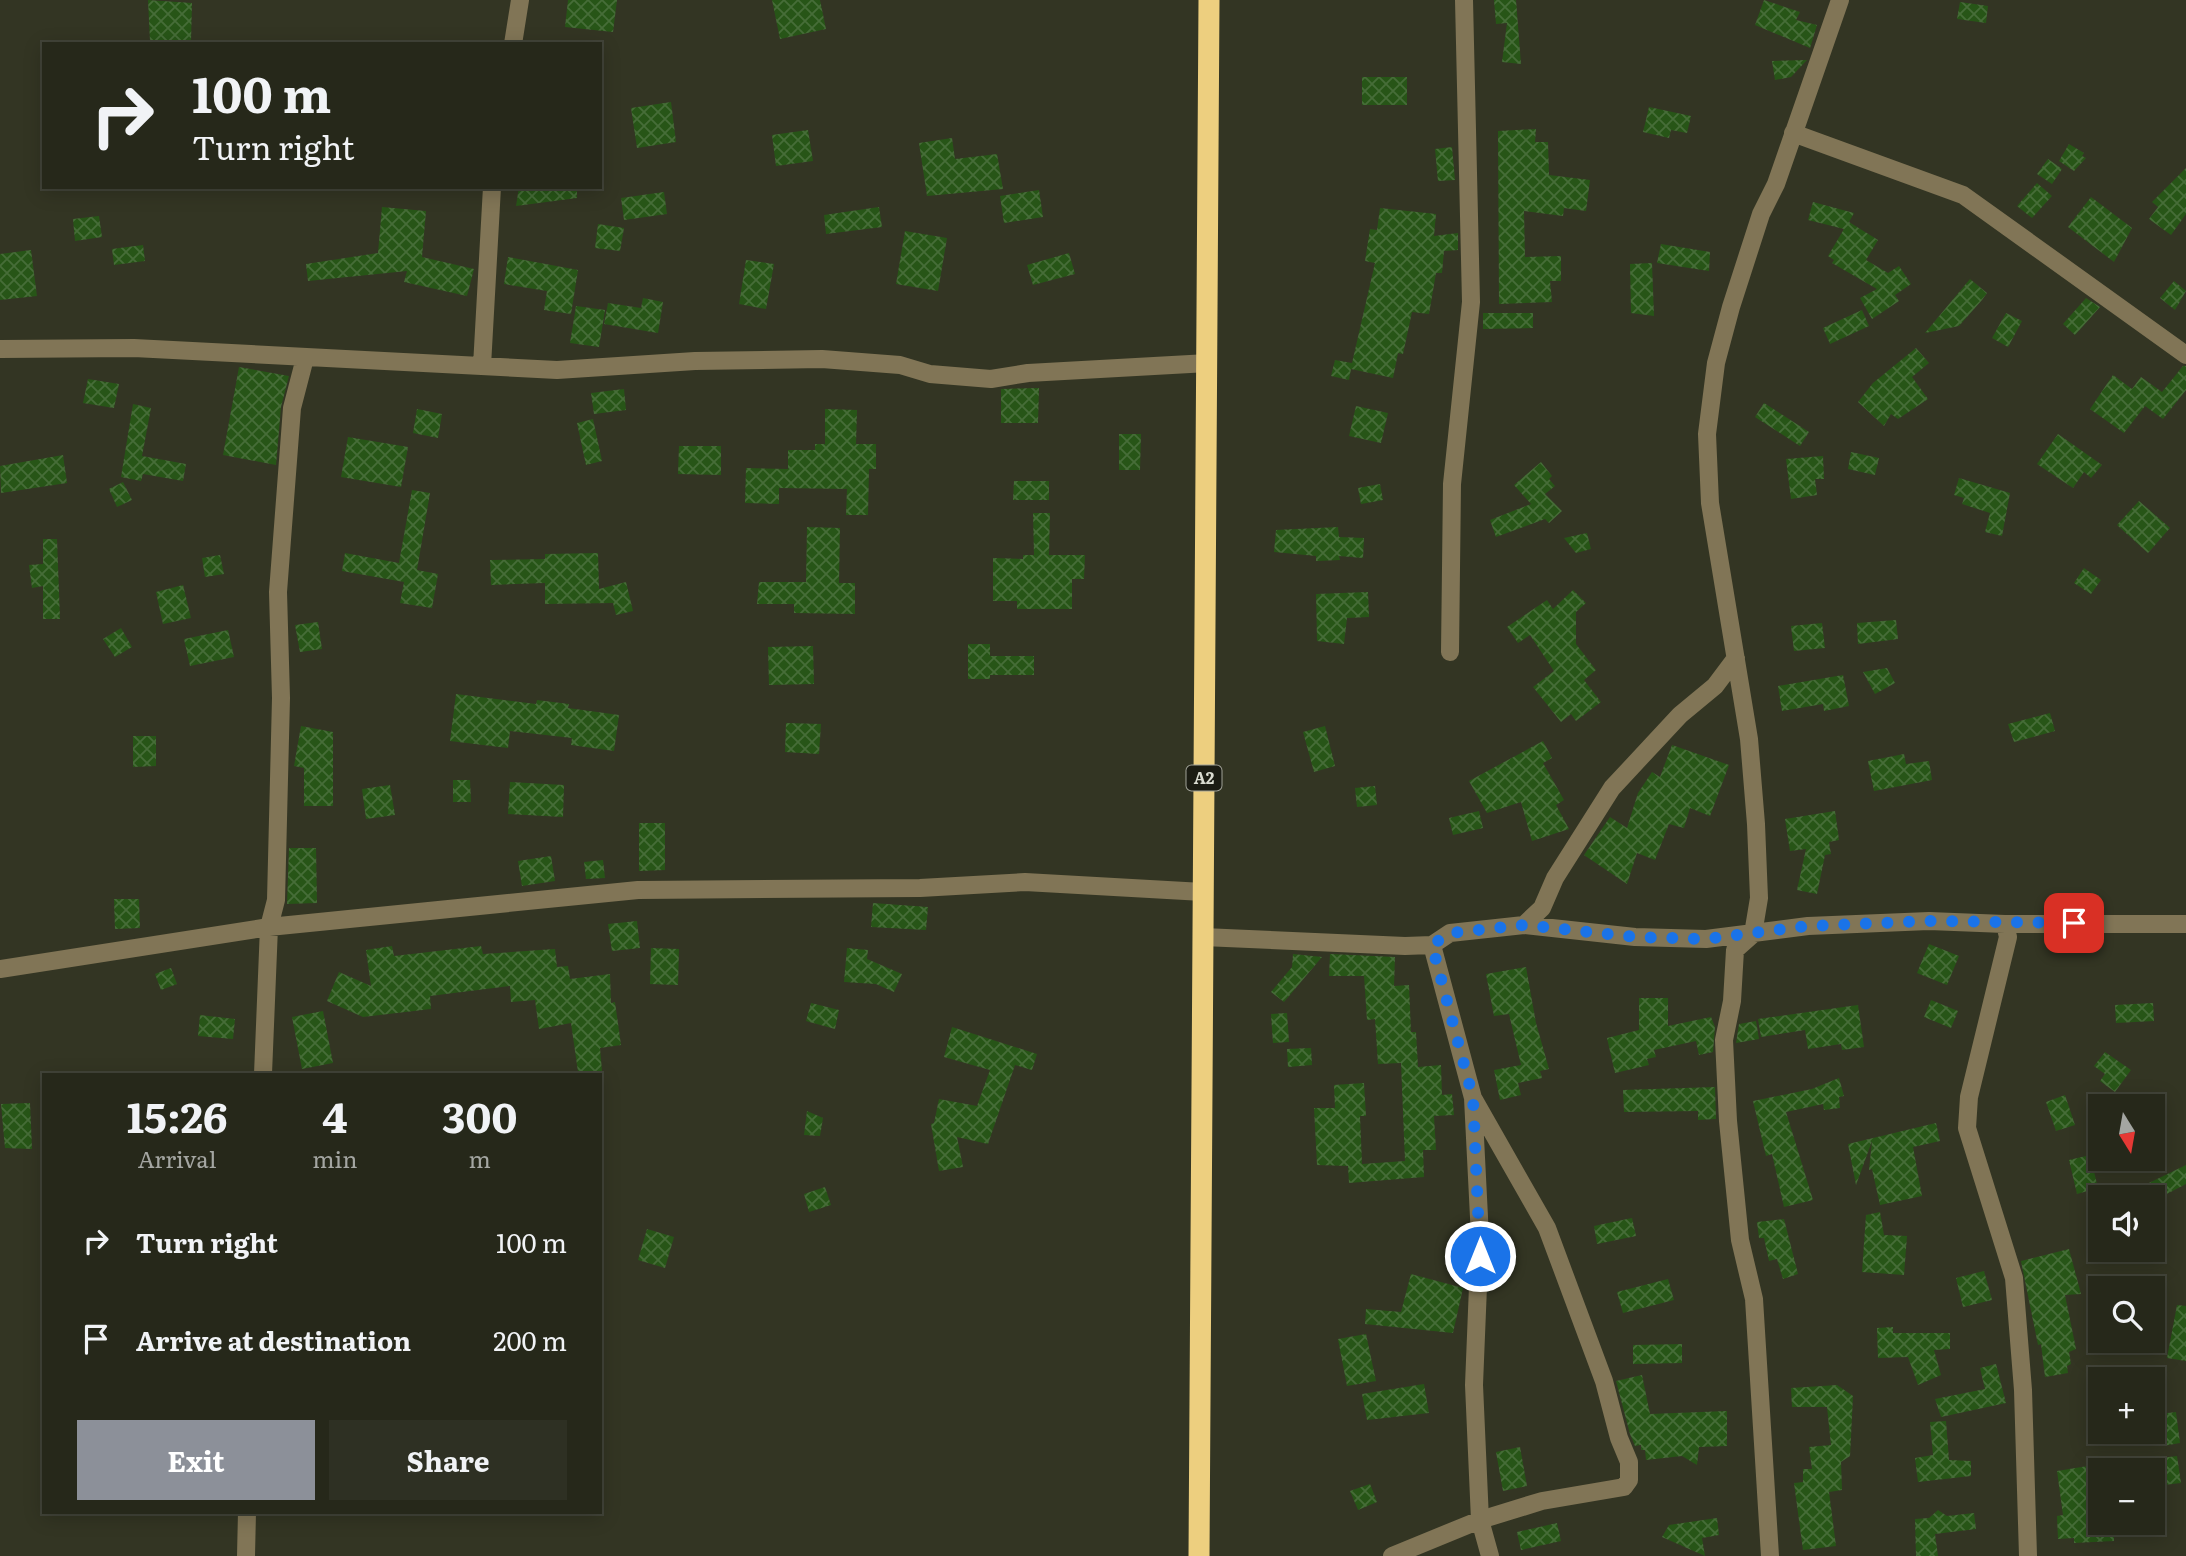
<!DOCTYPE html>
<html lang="en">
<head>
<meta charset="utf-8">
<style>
  body { margin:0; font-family:Literata,serif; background:#2e3023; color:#f1f3f6; height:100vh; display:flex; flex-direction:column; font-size:26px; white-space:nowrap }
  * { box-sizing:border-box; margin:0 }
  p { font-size:23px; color:#a4a6a2 }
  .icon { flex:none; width:38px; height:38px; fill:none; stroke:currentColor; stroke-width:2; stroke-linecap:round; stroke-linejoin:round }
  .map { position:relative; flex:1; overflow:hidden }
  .panel { position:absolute; left:42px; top:1073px; width:560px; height:441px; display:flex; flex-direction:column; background:#26281a; border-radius:0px; box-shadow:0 4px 18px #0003,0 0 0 2px #424439 }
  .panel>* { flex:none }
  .top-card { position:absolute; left:42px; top:42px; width:560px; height:147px; border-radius:0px; box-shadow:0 4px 18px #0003,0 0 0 2px #424439; background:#26281a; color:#f1f3f6; overflow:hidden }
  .needle { width:46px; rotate:169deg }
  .tools { position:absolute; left:2088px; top:1094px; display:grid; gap:14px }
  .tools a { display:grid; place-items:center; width:77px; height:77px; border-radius:0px; background:#26281a; box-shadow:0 4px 18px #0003,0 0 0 2px #424439; font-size:35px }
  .pin { position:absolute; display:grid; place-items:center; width:60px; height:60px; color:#fff; margin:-30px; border-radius:14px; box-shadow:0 4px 10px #0006 }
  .me { position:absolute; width:77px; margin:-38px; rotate:0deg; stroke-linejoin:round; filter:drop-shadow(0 0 5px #0008) }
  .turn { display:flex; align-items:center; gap:24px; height:147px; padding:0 35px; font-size:32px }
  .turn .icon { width:91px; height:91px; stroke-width:2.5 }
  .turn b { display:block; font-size:49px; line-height:60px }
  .eta { display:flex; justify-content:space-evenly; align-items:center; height:119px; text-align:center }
  .eta b { font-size:42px; font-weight:700; line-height:49px }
  .cta { display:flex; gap:14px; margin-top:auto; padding:14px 35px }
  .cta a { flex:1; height:80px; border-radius:0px; background:#8c9099; color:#fff; font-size:28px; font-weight:700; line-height:80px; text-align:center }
  .cta a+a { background:#2e3023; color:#f1f3f6 }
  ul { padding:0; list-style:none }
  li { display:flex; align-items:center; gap:21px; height:98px; padding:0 35px }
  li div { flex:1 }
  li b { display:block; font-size:26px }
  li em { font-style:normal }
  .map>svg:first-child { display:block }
  .building { fill:url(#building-cross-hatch) }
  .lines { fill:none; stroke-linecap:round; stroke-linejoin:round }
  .minor { stroke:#817556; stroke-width:18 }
  .highway { stroke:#edcf7f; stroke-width:21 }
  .route { stroke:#1a73e8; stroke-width:12; stroke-dasharray:0 21.6 }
  .labels { text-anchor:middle; stroke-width:7; stroke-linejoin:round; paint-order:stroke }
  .shield { fill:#1b1c13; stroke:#a1a298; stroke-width:2 }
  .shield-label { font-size:16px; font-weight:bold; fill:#dadcd1 }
</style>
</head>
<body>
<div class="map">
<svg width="2186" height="1556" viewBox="0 0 2186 1556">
  <defs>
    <pattern id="building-cross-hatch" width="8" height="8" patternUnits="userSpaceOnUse" patternTransform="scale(1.75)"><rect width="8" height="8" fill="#275517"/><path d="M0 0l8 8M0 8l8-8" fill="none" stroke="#466d38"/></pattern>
  </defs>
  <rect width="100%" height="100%" fill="#333523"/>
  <path class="building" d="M148 0 192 3 191 41H150Z
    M568 0H617L613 32 565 27Z
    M772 0H820L826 29 780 39Z
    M1494 0H1516L1521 64 1502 62 1507 23 1496 24Z
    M1764 0 1800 12 1796 20 1817 25 1810 48 1755 25Z
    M1960 2 1988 6 1986 23 1957 19Z
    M1807 60 1791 77 1775 80 1772 61Z
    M1362 77H1407V105H1362Z
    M671 102 676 142 637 148 631 108Z
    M1649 107 1691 116 1687 133 1671 130 1669 138 1643 132Z
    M1536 129 1535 142H1548L1549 175 1590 180 1586 211 1564 208 1563 216 1524 211 1525 257 1561 256V281H1550L1552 302 1499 304 1498 131Z
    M808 130 813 161 776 166 772 135Z
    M952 138 955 159 997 154 1003 189 927 196 919 143Z
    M2069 144 2084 153 2082 156 2086 158 2074 171 2059 161Z
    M1452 147 1455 180 1438 181 1435 149Z
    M2048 159 2062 169 2052 184 2037 174Z
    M2186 168V214L2171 235 2149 219 2158 207 2152 202Z
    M2037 183 2052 196 2032 218 2017 206Z
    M519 187H577V198L516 206Z
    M1039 190 1043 217 1004 223 1000 196Z
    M664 192 667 214 624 220 621 198Z
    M2091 197 2132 228 2114 262 2068 227Z
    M1813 202 1854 213 1849 222 1878 240 1866 260 1888 273 1899 266 1911 284 1895 295 1899 301 1872 319 1860 298 1877 289 1832 263 1834 260 1828 256 1844 229 1808 220Z
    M382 207 426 211 422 257 474 269 467 296 404 282 407 271 308 281 306 264 378 253Z
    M879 207 882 227 826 234 824 215Z
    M1380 208 1436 214 1434 236 1458 233V250L1444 251 1442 273H1436L1429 314 1412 312 1403 354 1398 353 1393 378 1351 369 1349 380 1331 376 1335 360 1352 363 1375 263 1365 261 1370 229 1377 230Z
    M99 216 102 237 75 241 73 219Z
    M598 224 624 228 620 251 595 248Z
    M905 231 947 238 938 291 896 284Z
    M1661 244 1710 252 1709 271 1657 263Z
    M143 245 145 261 114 265 112 249Z
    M31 250 37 296 0 300V254Z
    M1069 253 1075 274 1033 285 1027 265Z
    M508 257 578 270 571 314 544 310 547 291 504 284Z
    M746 260 774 264 766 309 739 304Z
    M1652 263 1654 316 1631 313 1630 264Z
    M1970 279 1987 293 1982 300 1959 326 1925 333Z
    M2174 281 2186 291 2175 310 2160 298Z
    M643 298 663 302 658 333 604 324 608 303 641 308Z
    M2086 298 2100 307 2075 335 2063 324Z
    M576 306 605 310 599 347 570 343Z
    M1862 310 1869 326 1830 344 1823 328Z
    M1483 313H1533V328L1483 329Z
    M2006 313 2022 321 2008 347 1992 338Z
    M1916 348 1929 363 1912 377 1928 399 1898 419 1891 414 1884 426 1858 402 1873 383Z
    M2183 366H2186V390L2163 419 2145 406 2124 433 2090 409 2113 375 2132 389 2141 377 2162 392Z
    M239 367 289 376 281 407 276 465 223 455Z
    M88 379 119 384 114 408 83 403Z
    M1039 388 1038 423H1001V389Z
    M624 389 626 410 594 414 591 393Z
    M1764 403 1809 432 1800 446 1755 417Z
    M133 404 151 408 142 456 186 464 183 481 143 474 141 481 121 477Z
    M1356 406 1388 413 1381 443 1349 436Z
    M417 409 442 414 438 438 413 433Z
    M825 409 857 410 856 444H876V469H869L868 515H846L847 489 779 488V504L745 503 746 468 788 469V450H815V444H825Z
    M593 419 602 461 586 465 577 423Z
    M1119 434H1141L1140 470H1119Z
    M2058 434 2102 465 2091 478 2084 472 2073 488 2037 464Z
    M348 437 408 447 401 487 341 477Z
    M679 446H721V475L678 474Z
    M1851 452 1879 458 1875 475 1848 469Z
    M63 455 67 483 1 493 0 466Z
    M1823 456 1824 479H1815L1817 495 1791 499 1786 459Z
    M1541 462 1552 476 1549 479 1555 486 1545 494 1562 511 1549 523 1545 519 1496 537 1490 520 1531 504 1514 485Z
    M1959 478 2010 493 2002 536 1985 532 1990 513 1962 504 1964 498 1954 495Z
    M1014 481H1049V500H1013Z
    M123 482 132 500 117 507 109 489Z
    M1380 484 1383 500 1361 504 1358 488Z
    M412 490 430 493 417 570 438 574 432 608 400 603 404 582 342 571 345 553 399 563Z
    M2139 501 2170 528 2148 553 2117 525Z
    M1033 513H1050L1049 555H1085L1084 579H1072V609H1017V601H993V558L1023 559V555H1034Z
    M807 527 840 528 839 583H855V614L794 613V604H757L759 582H806Z
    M1338 527 1339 537 1364 538 1363 558 1339 556 1340 560 1316 561V556L1274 552 1276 530Z
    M1587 533 1591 549 1576 553 1564 538Z
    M43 539H57L60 619H43V586L32 588 29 565 43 564Z
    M598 553 599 589 626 582 633 611 616 615 613 603 545 604V583L491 585 490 560 545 559V554Z
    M220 555 224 574 205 577 202 558Z
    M2084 568 2101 580 2091 594 2074 583Z
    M183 585 191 618 163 624 156 592Z
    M1573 590 1586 603 1576 612V644L1596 670 1584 680 1601 702 1576 721 1571 714 1561 722 1533 687 1554 671 1530 635 1518 643 1507 627 1547 600 1553 609Z
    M1368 592 1369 617 1347 618 1344 644 1317 641 1316 594Z
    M1896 620 1898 639 1858 644 1857 623Z
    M318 622 322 649 300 652 295 625Z
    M1822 623 1825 648 1794 651 1791 626Z
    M121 628 132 647 115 657 103 639Z
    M228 630 234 657 190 666 184 639Z
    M968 644H990V656H1034V675H990V679H968Z
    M813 646 814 684 769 685 768 647Z
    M1887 668 1895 683 1875 694 1863 672Z
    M1843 675 1849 706 1824 711 1823 704 1782 711 1778 686Z
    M456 694 536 704 537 700 569 704 568 708 619 715 614 751 571 745 572 738 510 731 508 748 450 741Z
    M2050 713 2055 731 2014 742 2008 724Z
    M786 723 821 724 819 754 785 752Z
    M301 726 333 732V806H304V768L294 766Z
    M1325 726 1335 766 1314 772 1303 732Z
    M133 736H156V766L133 767Z
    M1543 741 1552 758 1543 763 1564 800 1556 805 1569 829 1532 841 1521 802 1487 813 1469 781Z
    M1672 745 1729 765 1710 816 1690 808 1684 828 1669 824 1655 860 1637 853 1627 884 1584 855 1610 817 1627 828 1638 793 1652 772 1660 777Z
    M1904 754 1906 764 1929 761 1932 780 1874 791 1868 761Z
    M453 780H470L471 802H453Z
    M510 782 564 785 563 817 508 814Z
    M390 785 395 815 366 819 362 789Z
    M1375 786 1377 805 1357 807 1355 788Z
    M1479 811 1483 828 1453 835 1449 818Z
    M1835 811 1839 840 1829 842 1831 854 1825 855 1817 894 1797 890 1806 849 1790 851 1785 819Z
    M639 823H665V870L639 871Z
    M289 848H316L317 903 287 904Z
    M551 856 555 881 522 886 518 861Z
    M603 860 605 878 586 879 584 862Z
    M114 899H139L140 928 115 929Z
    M873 903 928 907 926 930 871 927Z
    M637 921 640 948 612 951 608 924Z
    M1929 944 1959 956 1947 985 1917 973Z
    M392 946 394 956 481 946 483 954 555 949 557 967 568 966 570 979 610 974 611 1003 615 1002 621 1045 600 1048 602 1071 578 1072 571 1023 539 1029 535 1000 511 1002 510 986 430 996 431 1009 363 1017 327 1001 339 972 371 986 366 950Z
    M651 948 679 949 678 985 650 984Z
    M847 948 868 950 867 959 902 974 894 992 876 984 844 982Z
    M1293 954 1322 957 1284 1002 1271 992 1292 967Z
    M1330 954 1395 957 1394 986 1409 985 1411 1032H1416L1418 1067 1441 1065 1442 1095 1452 1094 1454 1115 1434 1116 1436 1150H1423L1424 1177 1349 1183 1348 1166 1317 1165 1314 1108H1335L1334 1085 1364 1083 1366 1116H1360L1362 1164 1405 1161 1401 1063 1378 1064 1375 1019 1367 1020 1364 976H1329Z
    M1526 967 1536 1023 1549 1069 1540 1071 1542 1078 1518 1083 1521 1095 1500 1100 1494 1070 1521 1065 1509 1014 1494 1016 1486 974Z
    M171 968 177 984 161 990 155 974Z
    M1639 998H1668V1026L1711 1017 1715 1027 1713 1052 1699 1055 1696 1041 1654 1050 1656 1057 1647 1059 1649 1065 1615 1073 1607 1038 1639 1030Z
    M1931 1000 1958 1011 1951 1028 1924 1017Z
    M811 1003 839 1010 835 1029 806 1021Z
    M2153 1003 2154 1021 2116 1023 2115 1005Z
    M1858 1005 1864 1047 1842 1050 1841 1044 1808 1049 1805 1030 1761 1037 1758 1019Z
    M323 1011 333 1063 302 1069 292 1017Z
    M1287 1013 1289 1042 1273 1043 1271 1014Z
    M200 1015 235 1019 233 1039 198 1036Z
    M1756 1021 1759 1039 1736 1043 1739 1024Z
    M952 1027 1037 1054 1032 1070 1015 1065 988 1144 957 1137 963 1167 939 1171 931 1124 934 1123 939 1099 977 1106 990 1070 944 1057Z
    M1311 1048 1312 1065 1288 1067 1287 1049Z
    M2105 1052 2131 1070 2115 1092 2100 1081 2105 1074 2094 1066Z
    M1839 1078 1844 1096 1839 1097 1840 1108 1824 1110 1823 1104 1786 1112 1813 1200 1784 1207 1772 1154 1766 1156 1753 1101 1812 1089Z
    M1715 1087 1716 1119 1698 1120V1111L1624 1112 1623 1090Z
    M2065 1095 2075 1125 2056 1131 2046 1102Z
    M30 1103 32 1149 5 1148 1 1104Z
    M807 1111 823 1118 820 1136 804 1135Z
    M1936 1123 1940 1141 1913 1147 1922 1196 1880 1205 1872 1169 1869 1170 1872 1141 1856 1185 1848 1144Z
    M2090 1155 2098 1188 2077 1194 2069 1160Z
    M2186 1165V1184L2161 1197H2120Z
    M825 1187 831 1205 809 1212 804 1194Z
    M1880 1212 1884 1235 1907 1236 1904 1275 1862 1272 1866 1215Z
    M1632 1218 1636 1236 1597 1244 1594 1226Z
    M1784 1219 1798 1274 1783 1279 1777 1259 1769 1261 1764 1238H1759L1757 1222Z
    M647 1229 674 1237 665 1268 638 1260Z
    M2069 1249 2081 1294 2065 1295 2076 1349 2069 1352 2071 1364 2067 1366 2068 1373 2045 1377 2041 1344 2038 1345 2021 1261Z
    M1984 1271 1992 1300 1963 1307 1956 1278Z
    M1411 1274 1463 1288 1453 1333 1365 1324 1366 1309 1401 1312Z
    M1668 1279 1674 1300 1623 1313 1617 1292Z
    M2177 1305 2186 1306V1361L2167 1358Z
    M1893 1327V1333H1950V1349L1934 1350 1941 1375 1918 1385 1908 1357 1878 1358 1877 1328Z
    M1366 1334 1376 1381 1347 1386 1338 1339Z
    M1682 1344V1363L1633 1364V1345Z
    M1996 1364 2006 1403 1941 1417 1935 1399 1985 1389 1980 1368Z
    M1642 1375 1650 1414 1727 1411V1446L1699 1447 1697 1465 1682 1456 1646 1460 1645 1450H1641V1445L1635 1446 1630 1434 1616 1381Z
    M1424 1384 1429 1413 1367 1420 1362 1394Z
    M1837 1385 1853 1396 1850 1456 1841 1462 1842 1490 1829 1492 1836 1546 1803 1550 1794 1483 1803 1482V1469H1812L1809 1447 1831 1445 1827 1407H1792L1791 1388Z
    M2176 1412 2180 1443 2163 1446 2159 1414Z
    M1946 1421 1949 1460 1971 1461V1476L1918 1482 1915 1458 1933 1455 1930 1422Z
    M1520 1447 1527 1486 1503 1491 1496 1452Z
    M2177 1456 2181 1483 2164 1485 2161 1458Z
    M2100 1464V1522H2114V1541L2074 1543V1538L2058 1539 2057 1516 2063 1515 2057 1471Z
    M1370 1484 1377 1502 1358 1510 1350 1491Z
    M1938 1510 1947 1516 1974 1513 1976 1529 1935 1534 1938 1556H1916L1915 1519 1929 1518Z
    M1717 1518 1719 1535 1702 1538 1705 1556 1662 1537 1669 1525Z
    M1557 1523 1561 1541 1521 1550 1517 1532Z"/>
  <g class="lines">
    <path class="minor" d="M513 44 520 0
      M1793 133 1963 195 2186 355
      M0 349 134 348 557 370 695 361 822 359 900 365 930 374 991 379 1028 373 1208 363
      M482 366 492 187
      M1450 652 1452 484 1471 302 1464 0
      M2005 924H2186
      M1524 925 1635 937 1706 939 1808 926 1929 921 2005 924 2008 937 1969 1097 1967 1128 2014 1278 2023 1390 2028 1556
      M1203 937 1405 946 1432 945 1450 933 1524 925 1542 908 1555 878 1612 788 1680 715 1715 686 1736 658
      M1432 945 1473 1098 1480 1237 1474 1385 1480 1520 1490 1556
      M0 969 269 927 638 890 920 888 1025 882 1203 892
      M263 1074 269 927 276 900 281 698 278 592 292 408 305 358
      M246 1556 247 1512
      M1392 1556 1480 1520 1542 1501 1624 1487 1629 1480V1462L1619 1438 1604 1381 1547 1228 1473 1098
      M1770 1556 1754 1299 1740 1240 1728 1121 1724 1040 1732 1001 1735 950 1753 934 1759 898 1756 824 1749 739 1710 503 1707 434 1716 363 1731 307 1761 214 1776 184 1840 0"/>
    <path class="highway" d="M1199 1556 1209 0"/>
  </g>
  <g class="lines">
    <path class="route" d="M1480 1256 1473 1098 1432 945 1450 933 1524 925 1636 937 1706 939 1808 926 1929 921 2074 923"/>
  </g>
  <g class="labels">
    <rect class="shield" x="1186.5" y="765.5" width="35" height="25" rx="5"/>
    <g class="shield-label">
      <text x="1204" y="784">A2</text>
    </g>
  </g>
</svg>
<div class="tools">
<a><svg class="needle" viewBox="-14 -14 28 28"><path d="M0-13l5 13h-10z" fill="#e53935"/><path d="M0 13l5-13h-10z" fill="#a4a6a2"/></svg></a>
<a><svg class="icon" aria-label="sound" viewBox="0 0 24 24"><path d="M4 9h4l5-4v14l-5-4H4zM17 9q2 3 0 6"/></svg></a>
<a><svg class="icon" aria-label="search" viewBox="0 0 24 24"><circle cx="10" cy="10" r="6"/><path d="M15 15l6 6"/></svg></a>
<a>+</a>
<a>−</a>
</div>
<div class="pin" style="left:2074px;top:923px;background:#d93025"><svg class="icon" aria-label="arrive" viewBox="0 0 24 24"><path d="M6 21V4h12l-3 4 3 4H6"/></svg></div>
<svg class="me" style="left:1480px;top:1256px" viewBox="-20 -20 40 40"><circle r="17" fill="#1a73e8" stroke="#fff" stroke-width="3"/><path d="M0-11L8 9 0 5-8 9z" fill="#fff"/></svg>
<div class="top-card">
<div class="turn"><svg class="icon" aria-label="right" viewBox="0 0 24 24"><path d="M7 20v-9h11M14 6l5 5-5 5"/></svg><div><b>100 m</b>Turn right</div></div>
</div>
<section class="panel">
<div class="eta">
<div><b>15:26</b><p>Arrival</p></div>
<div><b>4</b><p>min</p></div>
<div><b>300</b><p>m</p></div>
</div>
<ul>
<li><svg class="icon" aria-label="right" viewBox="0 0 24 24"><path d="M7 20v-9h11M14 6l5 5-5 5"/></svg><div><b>Turn right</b></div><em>100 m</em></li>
<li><svg class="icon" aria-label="arrive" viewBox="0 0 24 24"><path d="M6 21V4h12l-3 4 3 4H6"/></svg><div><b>Arrive at destination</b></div><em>200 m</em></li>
</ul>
<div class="cta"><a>Exit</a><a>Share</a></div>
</section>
</div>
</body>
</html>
